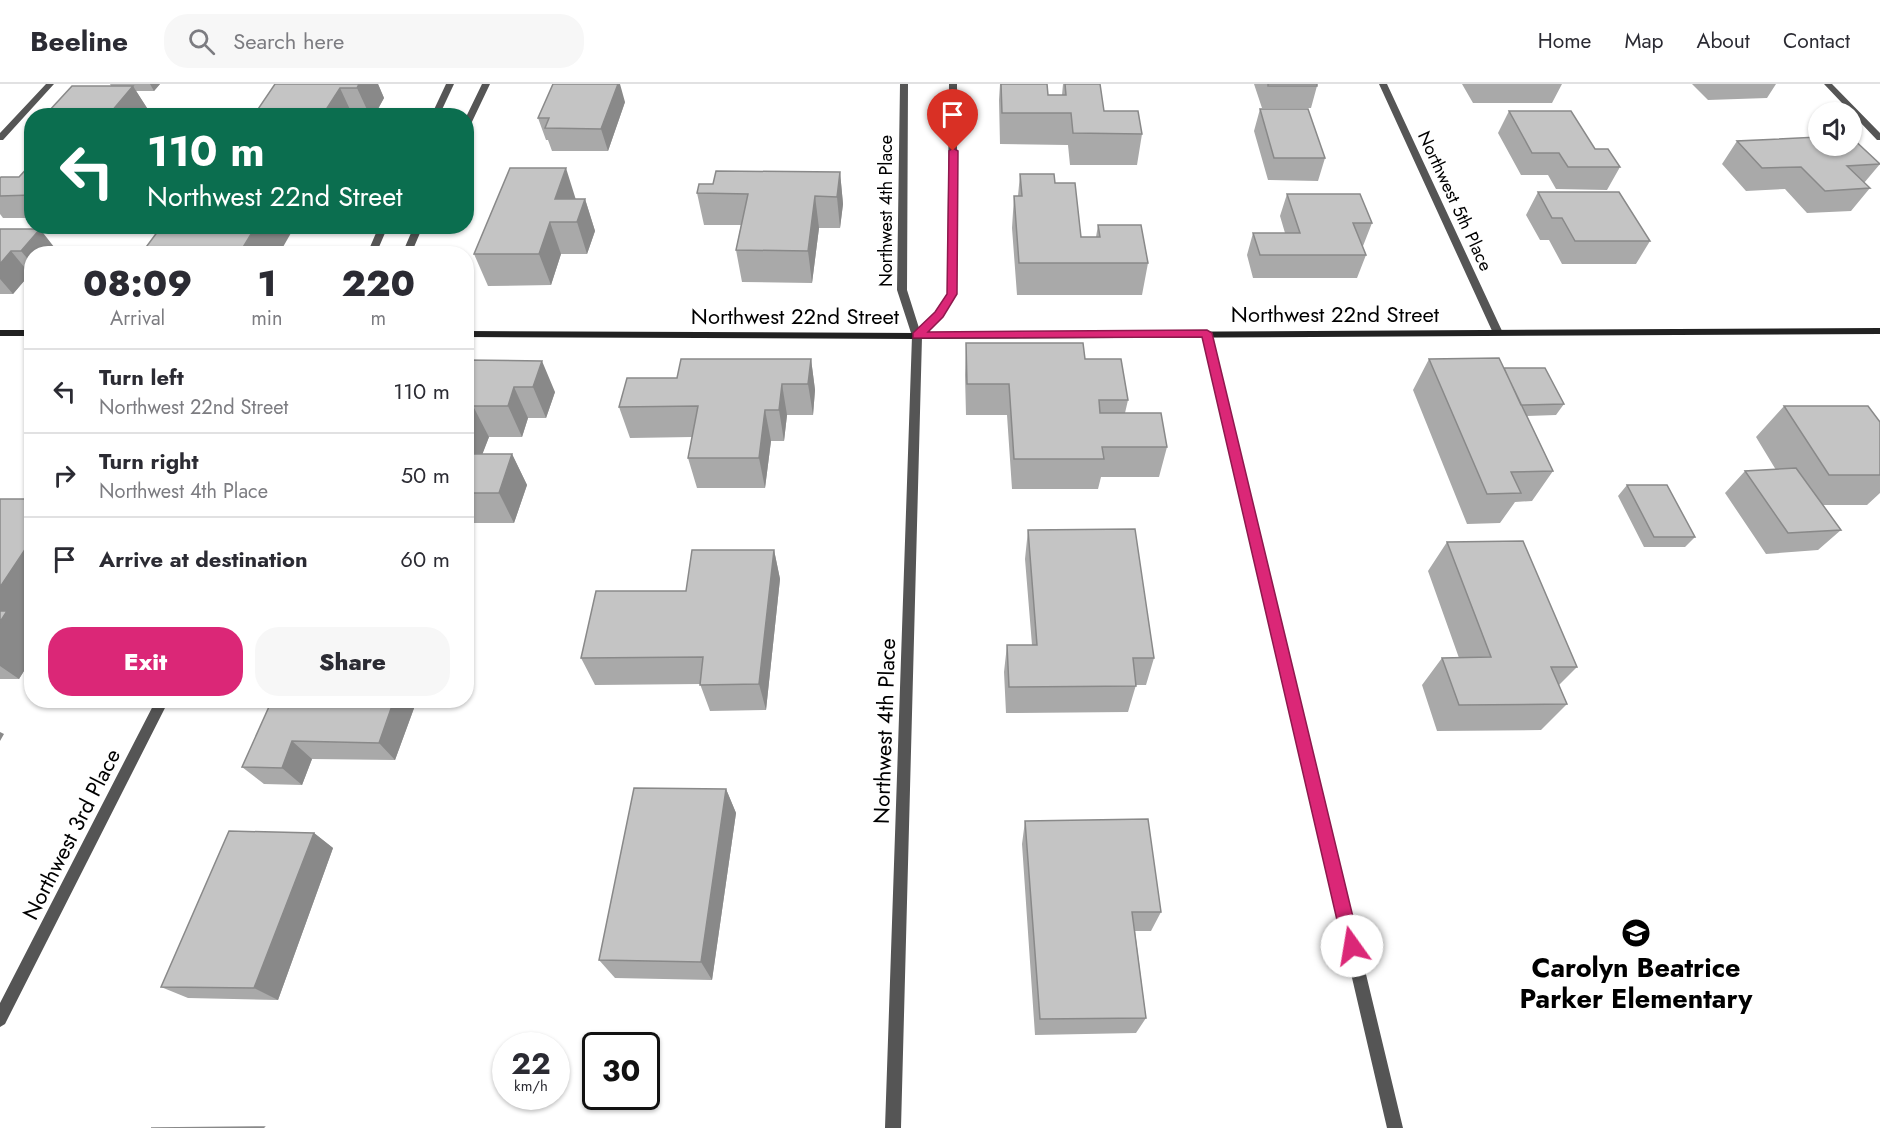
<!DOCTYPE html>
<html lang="en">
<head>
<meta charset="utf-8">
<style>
  body { margin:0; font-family:Jost,sans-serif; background:#f7f7f7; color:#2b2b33; height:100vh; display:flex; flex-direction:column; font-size:22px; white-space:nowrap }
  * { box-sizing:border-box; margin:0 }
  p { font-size:20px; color:#7c7c81 }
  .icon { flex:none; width:33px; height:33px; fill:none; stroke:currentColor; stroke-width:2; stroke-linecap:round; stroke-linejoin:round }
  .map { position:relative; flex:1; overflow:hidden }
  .panel { position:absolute; left:24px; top:162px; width:450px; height:462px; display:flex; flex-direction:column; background:#fff; border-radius:24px; box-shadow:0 2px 4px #0004 }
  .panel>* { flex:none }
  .hud { position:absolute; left:24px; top:24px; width:450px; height:126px; border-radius:24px; box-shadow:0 2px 4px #0004; background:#0b6e4f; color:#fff; overflow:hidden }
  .tools { position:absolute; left:1808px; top:18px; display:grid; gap:12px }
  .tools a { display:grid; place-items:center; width:54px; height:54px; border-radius:50%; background:#fff; box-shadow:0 2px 4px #0004; font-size:30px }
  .speed { position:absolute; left:492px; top:948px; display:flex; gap:12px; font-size:30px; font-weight:700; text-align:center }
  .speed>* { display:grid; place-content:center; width:78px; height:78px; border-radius:50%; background:#fff; box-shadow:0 2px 4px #0004; line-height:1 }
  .speed small { font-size:15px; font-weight:400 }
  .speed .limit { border:3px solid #111; border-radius:9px; background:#fff; color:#111 }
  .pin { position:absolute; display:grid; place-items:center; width:51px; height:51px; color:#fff; margin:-62px -26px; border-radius:50% 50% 50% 0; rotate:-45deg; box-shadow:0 0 6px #0007 }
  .pin .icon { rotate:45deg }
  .me { position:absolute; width:66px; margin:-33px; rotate:347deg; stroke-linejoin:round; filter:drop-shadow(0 0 4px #0008) }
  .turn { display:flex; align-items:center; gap:21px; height:126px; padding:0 24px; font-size:27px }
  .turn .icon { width:78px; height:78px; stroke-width:2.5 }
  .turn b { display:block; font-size:42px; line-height:51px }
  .eta { display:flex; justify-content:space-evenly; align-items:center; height:102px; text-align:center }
  .eta b { font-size:36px; font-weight:800; line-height:42px }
  .button { display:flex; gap:12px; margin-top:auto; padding:12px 24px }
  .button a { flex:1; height:69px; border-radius:24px; background:#db2777; color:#fff; font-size:24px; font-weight:800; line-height:69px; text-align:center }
  .button a+a { background:#f7f7f7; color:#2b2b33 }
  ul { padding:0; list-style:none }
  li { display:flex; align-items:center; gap:18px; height:84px; padding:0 24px; border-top:2px solid #e1e1e2 }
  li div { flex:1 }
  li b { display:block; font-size:22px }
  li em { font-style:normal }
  header { display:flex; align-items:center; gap:36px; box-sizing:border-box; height:84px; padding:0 30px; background:#fff; border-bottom:2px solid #e1e1e2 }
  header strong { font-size:28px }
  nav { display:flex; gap:33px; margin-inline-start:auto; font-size:21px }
  .search { width:420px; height:54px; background:#f7f7f7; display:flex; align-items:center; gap:15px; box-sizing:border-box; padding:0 21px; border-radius:24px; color:#7c7c81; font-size:22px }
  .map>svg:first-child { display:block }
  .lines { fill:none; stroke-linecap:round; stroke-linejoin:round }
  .street { fill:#555; fill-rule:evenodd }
  .secondary { fill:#222; fill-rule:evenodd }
  .wall { fill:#a9a9a9 }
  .shaded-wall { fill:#898989 }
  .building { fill:#c4c4c4; stroke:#898989; stroke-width:1.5 }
  .route { fill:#db2777; stroke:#8e194d; stroke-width:1.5 }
  .labels { text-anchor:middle; stroke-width:4.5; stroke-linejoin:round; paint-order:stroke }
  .far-street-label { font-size:18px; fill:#000; stroke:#fff }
  .street-label { font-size:22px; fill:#000; stroke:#fff }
  .near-poi-label { font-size:27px; font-weight:bold; fill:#000; stroke:#fff }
</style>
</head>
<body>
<header>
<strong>Beeline</strong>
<div class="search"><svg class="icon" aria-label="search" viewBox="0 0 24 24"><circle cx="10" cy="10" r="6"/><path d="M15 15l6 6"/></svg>Search here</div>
<nav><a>Home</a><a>Map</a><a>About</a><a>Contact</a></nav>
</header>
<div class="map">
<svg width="1880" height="1044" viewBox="0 0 1880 1044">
  <rect width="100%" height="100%" fill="#fff"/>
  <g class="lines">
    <path class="street" d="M46 0H54L3 56H0V49Z
      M446 0H454L439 32H431Z
      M482 0H490L470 42 466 44V33Z
      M900 0H908L907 206 919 244 936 228 947 210 949 0H957V210L942 232 922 253 901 1044H885L912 252 897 206Z
      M1379 0H1387L1503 249 1501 251H1495L1493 249Z
      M1824 0H1832L1880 49V56H1877Z
      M379 142H388L376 170H367Z
      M414 142H423L411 170H402Z
      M1207 247 1212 250 1403 1044H1387L1202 250Z
      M156 616H169L5 940 0 943V919Z"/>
    <path class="secondary" d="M1880 244V250L917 255 466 253V247L917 249Z
      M0 246H32V252H0Z"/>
  </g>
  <path class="wall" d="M110 0H160L154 7H136L147 24 141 32H51L48 28 111 2Z
    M275 0H378L384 14 374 32H245L254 31Z
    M1000 0H1047L1048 11H1062L1063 0H1100L1104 27 1142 50 1137 81H1070L1068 61 1000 60 999 16Z
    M1254 0H1317V2L1311 24H1262Z
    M1462 0H1562L1552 19H1473Z
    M1692 0H1776L1767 14 1708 16Z
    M625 18 608 67H552L548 56H546L538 34Z
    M1260 25 1325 74 1318 97 1268 96 1254 47Z
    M1509 27 1595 65 1620 83 1607 106 1556 105 1548 91H1521L1498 49Z
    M1737 57 1880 80 1864 99 1870 104 1851 127 1807 129 1785 105 1746 107 1722 80Z
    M32 79V134H3L0 130V94L19 93Z
    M840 88 843 120 840 144H819L812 199 742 198 736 166 741 141H704L697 109 713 100Z
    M1020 90 1055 99 1081 153H1096L1098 141 1148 179 1142 211H1017L1012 144 1014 112H1018Z
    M1538 108 1650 157 1636 180H1562L1549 156H1540L1526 131Z
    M1287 110 1372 139 1363 162H1362L1366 171 1357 194H1253L1247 171 1253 149H1285L1280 132Z
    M576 115H585L595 147 587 170H561L551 201 488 202 474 170Z
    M0 145 58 168 32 170V190H30L13 210H0Z
    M966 259 1085 275 1128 316 1125 329 1167 363 1159 393H1101L1098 405H1012L1007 331H966L965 291Z
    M811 275 815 306 813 331H787L784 357H771L765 404H697L688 374 692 353 630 354 619 323 677 294Z
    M1429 275 1504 284 1564 320 1556 331 1527 332 1553 387 1532 417 1515 418 1500 439 1467 440 1413 306Z
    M466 276 555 308 546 334H528L522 353H489L482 370H512L527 401 514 439H466Z
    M1784 322 1880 338V409L1867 421H1823L1841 446 1818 466 1766 470 1725 409 1745 387 1776 386 1756 353Z
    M1627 401 1695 453 1685 463H1644L1618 412Z
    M0 415H32V539L29 543 32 545V574L19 595H0Z
    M1028 446 1154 574 1146 601H1136L1128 628 1006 629 1004 588 1007 561H1032L1025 475Z
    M1447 458 1577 583 1559 601 1567 620 1541 646 1437 647 1422 601 1442 574H1459L1428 487Z
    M774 466 780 495 766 626 710 627 700 600 595 601 581 574 686 507Z
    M272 616H417L395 676 312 675 302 701 264 700 242 683Z
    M726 705 736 729 712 896 615 894 599 876Z
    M1025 737 1161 828 1151 847H1135L1146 934 1136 949 1035 951 1022 760Z
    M314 749 333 764 278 916 188 914 161 903Z"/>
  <path class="shaded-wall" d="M150 0H160L154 7Z
    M359 0H378L384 14 374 32H370L357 4Z
    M618 0H620L625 18 608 67 601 45Z
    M133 2 147 24 141 32H113L111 28Z
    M340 4 353 32H322Z
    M566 84 576 116 555 115Z
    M840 88 843 120 840 144 837 113Z
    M815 112 819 144 812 199 808 167Z
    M585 115 595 147 587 170 577 138Z
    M550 138 561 170 551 201 539 170Z
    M256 142H295L279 170H239Z
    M40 145 58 168 57 170H32V180L21 167Z
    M11 167 30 190 13 210 0 195V180Z
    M811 275 815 306 813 331 808 300Z
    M542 277 555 308 546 334 533 303Z
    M782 300 787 331 784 357 779 326Z
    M514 303 528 334 522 353 508 322Z
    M473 322 489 353 471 400 466 391V339Z
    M765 326 771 357 765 404 759 374Z
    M512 370 527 401 514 439 499 409Z
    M32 455V539L29 543 32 545V574L19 595 0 582V503Z
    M774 466 780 495 766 626 759 600Z
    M394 616H417L395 676 379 659Z
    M0 648 4 650 0 657Z
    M292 657 312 675 302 701 282 684Z
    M726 705 736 729 712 896 701 878Z
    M314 749 333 764 278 916 254 904Z"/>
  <path class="building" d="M275 0H359L357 4H340L322 32H245L246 31H254Z
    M553 0H618L601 45 545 44 549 34H538Z
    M1001 0H1047L1048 11H1066L1065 0H1100L1104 27H1138L1142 50 1073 49 1071 29H1002Z
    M1268 0H1317V2H1268Z
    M72 2H133L111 28H48Z
    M1260 25H1308L1325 74H1274Z
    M1509 27H1571L1595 65H1608L1620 83H1568L1559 69H1532Z
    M1818 53V62H1851V53L1880 80 1847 82 1870 104 1825 107 1801 83 1762 84 1737 57Z
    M32 79V111L0 112V94L1 93H19Z
    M510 84H566L555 115H585L577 138H550L539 170H474Z
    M716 87 840 88 837 113 815 112 808 167 736 166 748 110 697 109 699 100H713Z
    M1020 90H1054L1055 99H1075L1081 153H1100L1098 141H1141L1148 179H1019L1014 112H1022Z
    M1538 108H1619L1650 157H1575L1562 134H1552Z
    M1287 110H1360L1372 139H1353L1366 171H1260L1253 149H1300Z
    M200 142H256L239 170H141L158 147H197Z
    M0 145H40L21 167H11L0 180Z
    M966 259H1083L1085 275H1121L1128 316H1099L1100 329H1161L1167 363H1102L1104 375H1014L1009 300H967Z
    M1499 274 1553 387 1511 388 1521 409 1487 410 1429 275Z
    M681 275H811L808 300H782L779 326H765L759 374H688L698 322 619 323 627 294H677Z
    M466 276 542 277 533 303H514L508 322H473L466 339Z
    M1504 284H1545L1564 320 1521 321Z
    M1784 322H1868L1880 338V391H1829Z
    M466 370H512L499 409H466Z
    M1796 384 1841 446 1788 449 1745 387Z
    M1627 401H1667L1695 453H1654Z
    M0 415H32V455L0 503Z
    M1135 445 1154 574H1133L1136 602 1009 603 1007 561H1037L1028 446Z
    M1523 457 1577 583H1551L1567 620 1459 621 1442 574 1491 573 1447 458Z
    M692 466H774L759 600 700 601 703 573 581 574 596 507H686Z
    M0 527H7L0 538Z
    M272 616H394L379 659 292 657 282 684 242 683Z
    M634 704 726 705 701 878 599 876Z
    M1148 735 1161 828H1132L1146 934 1040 935 1025 737Z
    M229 747 314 749 254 904 161 903Z
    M264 1043 263 1044H151Z"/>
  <path class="route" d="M953 64 958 67 957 210 943 233 928 248 1207 246 1212 249 1360 862 1358 868 1352 870 1346 868 1343 862 1202 253 913 254V249L935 228 947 210 949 67Z"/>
  <defs>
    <g id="school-disc" transform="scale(1.5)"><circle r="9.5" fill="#000" stroke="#fff"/><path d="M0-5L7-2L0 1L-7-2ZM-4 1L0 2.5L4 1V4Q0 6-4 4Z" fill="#fff"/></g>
  </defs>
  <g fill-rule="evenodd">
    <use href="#school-disc" x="1636" y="849"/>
  </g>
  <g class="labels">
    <g class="far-street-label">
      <text transform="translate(1455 117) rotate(65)" y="6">Northwest 5th Place</text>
      <text transform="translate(886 127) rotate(-90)" y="6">Northwest 4th Place</text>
    </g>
    <g class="street-label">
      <text x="1335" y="238">Northwest 22nd Street</text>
      <text x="795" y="240">Northwest 22nd Street</text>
      <text transform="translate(884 647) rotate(-88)" y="8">Northwest 4th Place</text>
      <text transform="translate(71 750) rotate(-63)" y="8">Northwest 3rd Place</text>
    </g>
    <g class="near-poi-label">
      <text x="1636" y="893">Carolyn Beatrice<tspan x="1636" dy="31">Parker Elementary</tspan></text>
    </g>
  </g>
</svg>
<div class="tools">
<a><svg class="icon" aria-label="sound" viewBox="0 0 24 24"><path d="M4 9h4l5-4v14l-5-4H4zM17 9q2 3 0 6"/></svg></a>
</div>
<div class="speed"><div>22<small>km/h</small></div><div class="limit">30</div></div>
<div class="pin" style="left:953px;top:67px;background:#d93025"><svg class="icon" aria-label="arrive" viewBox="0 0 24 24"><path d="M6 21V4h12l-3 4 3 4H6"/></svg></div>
<svg class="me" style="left:1352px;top:862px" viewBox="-20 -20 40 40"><circle r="19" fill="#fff"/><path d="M0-13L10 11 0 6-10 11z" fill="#db2777"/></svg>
<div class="hud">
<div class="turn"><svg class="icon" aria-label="left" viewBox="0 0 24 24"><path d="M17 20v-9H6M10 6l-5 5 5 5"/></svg><div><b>110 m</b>Northwest 22nd Street</div></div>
</div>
<section class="panel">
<div class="eta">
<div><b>08:09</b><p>Arrival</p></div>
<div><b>1</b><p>min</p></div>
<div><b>220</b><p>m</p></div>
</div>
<ul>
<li><svg class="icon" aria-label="left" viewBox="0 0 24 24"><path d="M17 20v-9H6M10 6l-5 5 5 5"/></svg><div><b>Turn left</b><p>Northwest 22nd Street</p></div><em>110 m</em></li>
<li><svg class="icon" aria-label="right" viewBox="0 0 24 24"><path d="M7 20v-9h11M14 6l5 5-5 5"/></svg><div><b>Turn right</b><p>Northwest 4th Place</p></div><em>50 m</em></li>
<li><svg class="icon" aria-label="arrive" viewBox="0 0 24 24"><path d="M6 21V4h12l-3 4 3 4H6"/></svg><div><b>Arrive at destination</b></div><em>60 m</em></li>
</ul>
<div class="button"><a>Exit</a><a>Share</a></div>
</section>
</div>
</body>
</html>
